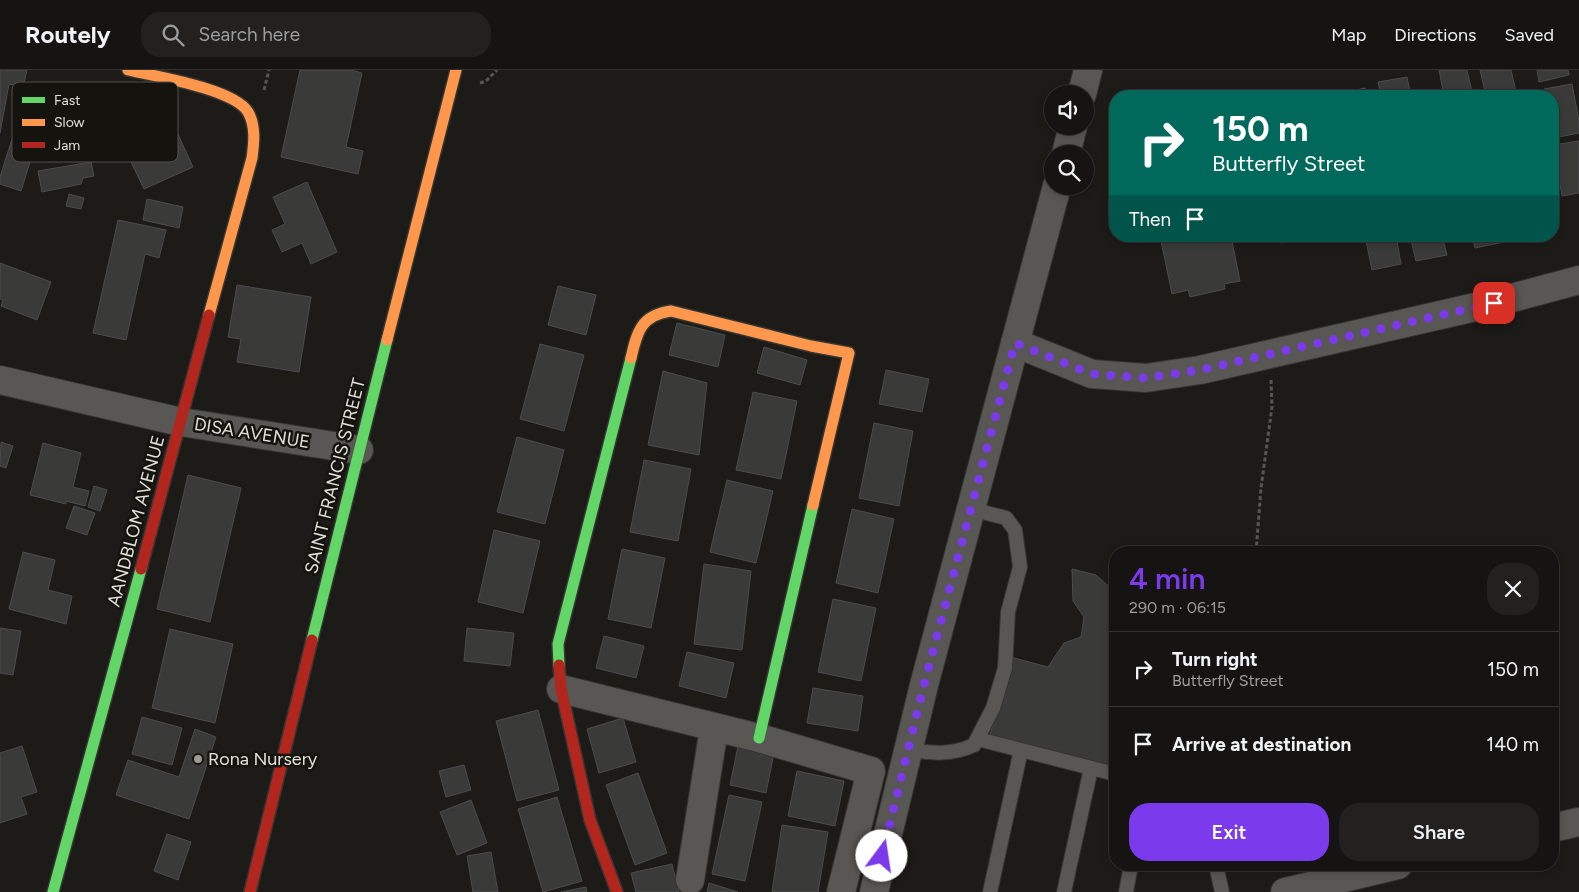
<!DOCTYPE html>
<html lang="en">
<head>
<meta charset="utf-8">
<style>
  body { margin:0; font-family:Figtree,sans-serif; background:#222120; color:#f1f3f6; height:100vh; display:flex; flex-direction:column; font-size:19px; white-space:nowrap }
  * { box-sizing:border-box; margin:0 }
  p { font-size:16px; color:#9d9e9f }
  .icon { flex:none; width:28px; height:28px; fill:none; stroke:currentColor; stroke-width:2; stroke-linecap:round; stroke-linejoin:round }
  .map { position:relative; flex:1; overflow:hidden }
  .sheet { position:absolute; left:1109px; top:476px; width:450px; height:325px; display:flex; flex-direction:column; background:#151412; border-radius:20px; box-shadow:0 2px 8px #0003,0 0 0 1px #343332 }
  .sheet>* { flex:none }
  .top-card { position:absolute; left:1109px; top:20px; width:450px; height:152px; border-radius:20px; box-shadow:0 2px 8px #0003,0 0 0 1px #343332; background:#00695c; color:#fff; overflow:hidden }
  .controls { position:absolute; left:1044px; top:15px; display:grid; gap:10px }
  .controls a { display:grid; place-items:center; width:50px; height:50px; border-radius:50%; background:#151412; box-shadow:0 2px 8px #0003,0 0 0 1px #343332; font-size:25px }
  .pin { position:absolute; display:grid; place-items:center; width:42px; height:42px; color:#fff; margin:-21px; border-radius:10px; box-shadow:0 2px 8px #0006 }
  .me { position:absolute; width:55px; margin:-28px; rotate:14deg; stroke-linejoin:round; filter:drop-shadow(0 0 4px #0008) }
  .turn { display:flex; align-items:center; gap:18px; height:105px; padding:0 20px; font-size:22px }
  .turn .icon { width:65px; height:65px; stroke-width:2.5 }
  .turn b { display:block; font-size:35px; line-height:42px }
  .then { display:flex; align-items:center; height:48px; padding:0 20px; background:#0003; gap:10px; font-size:19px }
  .round { display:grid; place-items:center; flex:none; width:52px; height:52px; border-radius:20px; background:#222120 }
  .headline { display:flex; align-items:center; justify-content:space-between; height:85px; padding:0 20px }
  h1 { font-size:30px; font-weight:600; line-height:38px; color:#7c3aed }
  .primary-button { display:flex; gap:10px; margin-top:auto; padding:10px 20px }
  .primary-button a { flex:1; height:58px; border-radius:20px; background:#7c3aed; color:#fff; font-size:20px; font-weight:600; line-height:58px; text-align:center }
  .primary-button a+a { background:#222120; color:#f1f3f6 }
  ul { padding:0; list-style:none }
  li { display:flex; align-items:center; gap:15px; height:75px; padding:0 20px; border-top:1px solid #343332 }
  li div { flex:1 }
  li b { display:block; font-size:19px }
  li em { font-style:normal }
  header { display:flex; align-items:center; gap:30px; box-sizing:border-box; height:70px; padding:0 25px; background:#151412; border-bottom:1px solid #343332 }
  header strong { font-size:24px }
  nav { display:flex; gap:28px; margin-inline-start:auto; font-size:18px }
  .search { width:350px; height:45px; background:#222120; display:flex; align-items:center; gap:12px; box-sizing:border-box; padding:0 18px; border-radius:20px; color:#9d9e9f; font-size:19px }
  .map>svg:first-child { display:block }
  .building { fill:#3a3a39; stroke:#4b4c4c }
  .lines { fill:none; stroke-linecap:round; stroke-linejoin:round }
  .lane-casing { stroke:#363533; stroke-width:16 }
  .street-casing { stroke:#363533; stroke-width:30 }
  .fast-casing { stroke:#363533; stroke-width:14 }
  .slow-casing { stroke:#363533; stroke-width:14 }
  .jam-casing { stroke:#363533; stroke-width:14 }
  .path { stroke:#585654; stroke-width:3; stroke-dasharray:4 2.5; stroke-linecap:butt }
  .lane { stroke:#585754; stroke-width:14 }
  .street { stroke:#585754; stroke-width:28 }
  .fast { stroke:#63d668; stroke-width:11 }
  .slow { stroke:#ff974d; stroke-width:11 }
  .jam { stroke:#b3261e; stroke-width:11 }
  .route { stroke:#7c3aed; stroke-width:9; stroke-dasharray:0 16.2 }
  .poi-dot { fill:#9c9b97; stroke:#15130d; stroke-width:2 }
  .labels { text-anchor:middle; stroke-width:5; stroke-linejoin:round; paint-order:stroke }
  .street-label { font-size:18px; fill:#e1e0db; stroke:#15130d }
  .poi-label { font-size:18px; fill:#e1e0db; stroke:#15130d; text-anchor:start }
  .key { fill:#15130d; stroke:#52504b; stroke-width:1 }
  .key-label { font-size:14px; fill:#e1e0db }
</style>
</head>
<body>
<header>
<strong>Routely</strong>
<div class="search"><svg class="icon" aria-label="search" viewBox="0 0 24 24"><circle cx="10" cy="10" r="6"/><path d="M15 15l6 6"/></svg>Search here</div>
<nav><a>Map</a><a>Directions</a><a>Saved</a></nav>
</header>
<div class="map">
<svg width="1579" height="822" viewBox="0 0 1579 822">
  <rect width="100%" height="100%" fill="#1c1b18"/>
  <path class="building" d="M0 0H27L23 17 9 14 0 63Z
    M300 0H351L362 3 346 77 363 81 358 104 281 87Z
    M1439 0H1467L1473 26H1444Z
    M1480 0H1511L1517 26H1486Z
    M1537 0H1568L1569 5 1539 12Z
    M1407 7 1411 26H1381L1378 12Z
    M1572 14 1579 51V63L1554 68 1552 26H1546L1544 19Z
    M1365 18 1367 26H1338V24Z
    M170 47 193 97 144 119 131 92 144 86 133 64Z
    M12 69 35 76 21 121 0 114V107Z
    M1579 71V123L1562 126 1553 75Z
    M91 92 94 106 83 108 81 114 42 122 38 101Z
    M307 112 337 182 311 194 302 173 282 182 272 160 285 154 273 127Z
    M69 124 84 128 81 139 66 136Z
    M147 129 183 137 179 158 143 150Z
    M118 150 166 160 159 188 145 184 126 270 93 263Z
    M1160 166H1231L1240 211 1224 214 1225 219 1190 227 1188 220 1172 224Z
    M1279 166H1305V168L1281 173Z
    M1365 166H1396L1401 194 1372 200Z
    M1410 166H1442L1447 185 1416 191Z
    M1472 166H1503L1504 172 1475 178Z
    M0 193 51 212 37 250 1 236 3 230 0 229Z
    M237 215 311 227 299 302 237 292 241 269 228 267Z
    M558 216 596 225 586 265 548 255Z
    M677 253 725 265 718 297 669 285Z
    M540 274 584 285 564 361 520 349Z
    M764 277 807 290 800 315 757 303Z
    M886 300 929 309 922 342 879 334Z
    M663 301 707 313 699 385 648 375Z
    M753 322 797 331 781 409 736 400Z
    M874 353 913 361 899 436 859 428Z
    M517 367 564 380 545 454 497 442Z
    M1 372 13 376 6 398 0 396Z
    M43 373 81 383 73 417 89 421 85 436 66 431V434L30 425Z
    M644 390 691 399 678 471 630 462Z
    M188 405 241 418 210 552 157 539Z
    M727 410 773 421 756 493 710 482Z
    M94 416 107 420 100 441 88 437Z
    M74 436 95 443 87 465 66 458Z
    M852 439 894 449 878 523 836 513Z
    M494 460 540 471 523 543 478 532Z
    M622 479 665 488 651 558 608 549Z
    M23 482 55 490 48 520 72 526 66 554 9 539Z
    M704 494 751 501 742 580 694 574Z
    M1072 499 1096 505 1115 522V703L989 669 1010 587 1048 597 1064 573 1081 567 1084 547 1073 531Z
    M833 529 876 538 861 611 818 602Z
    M0 558 21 561 13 605 0 603Z
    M467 558 514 563 510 596 464 591Z
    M170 559 233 574 215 653 152 638Z
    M604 566 644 576 636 608 596 598Z
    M687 582 734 593 726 628 679 616Z
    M813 618 863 626 858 661 807 653Z
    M538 640 559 720 517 731 496 651Z
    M142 647 182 658 172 695 132 684Z
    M623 648 636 692 599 703 587 659Z
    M195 659 216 667 189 749 116 725 128 690 179 707Z
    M22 676 37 722 21 727 27 744 0 753V683Z
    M738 676 774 683 766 723 730 715Z
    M464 695 471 720 446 727 439 701Z
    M797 701 844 711 835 756 788 746Z
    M638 703 667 783 635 795 606 715Z
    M729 725 762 732 745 811 712 804Z
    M557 727 582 811 543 822 518 739Z
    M471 730 487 773 457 785 440 742Z
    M782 755 828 762 818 822H772Z
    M167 764 191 772 178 810 154 801Z
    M491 782 498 822H473L467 786Z
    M672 794 679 822H636L631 803Z
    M709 813 738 822H707Z
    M586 817 587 822H561Z"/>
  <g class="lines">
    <g class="lane-casing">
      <path id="lane" d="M978 669 1115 704
        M909 679C932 684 952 685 974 675L993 638 1005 598 1008 542 1020 497 1015 460 1006 448 971 439
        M1216 795 1222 822
        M990 822 1021 680
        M1064 822 1091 698
        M1126 822 1131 795"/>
    </g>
    <g class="street-casing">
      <path id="street" d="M1082 24 1088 0
        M1066 84 1073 56
        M1015 273 1092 304 1146 308 1200 300 1493 233 1579 210
        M0 310 181 352 359 380
        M561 619 759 668 871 701 841 822
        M1552 758 1579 752
        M690 810 714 658
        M874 822 924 615 1057 116
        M1285 822 1398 795"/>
    </g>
    <g class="fast-casing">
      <path id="fast" d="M312 570 387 270
        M559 595 558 574 631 288
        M759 668 813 435
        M53 822 141 499"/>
    </g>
    <g class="slow-casing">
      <path id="slow" d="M128 0C154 6 234 19 248 42 256 56 254 73 252 88L209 245
        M387 270 456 0
        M631 288C637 262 641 245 671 241L811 276 849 283 813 435"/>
    </g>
    <g class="jam-casing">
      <path id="jam" d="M141 499 209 245
        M559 595 561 619 590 750 617 822
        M250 822 312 570"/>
    </g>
    <path class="path" d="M480 13 486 11 497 0
      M264 20 269 0
      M1256 482 1261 418 1272 337 1271 310"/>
    <use href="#lane" class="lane"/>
    <use href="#street" class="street"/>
    <use href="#fast" class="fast"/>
    <use href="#slow" class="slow"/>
    <use href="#jam" class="jam"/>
  </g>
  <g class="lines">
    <path class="route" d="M882 786 924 615 1015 273 1092 304 1146 308 1200 300 1494 233"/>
  </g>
  <circle class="poi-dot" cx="198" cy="689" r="5"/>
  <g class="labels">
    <g class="street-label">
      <text transform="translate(252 363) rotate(9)" y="6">DISA AVENUE</text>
      <text transform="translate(335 406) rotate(-76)" y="6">SAINT FRANCIS STREET</text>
      <text transform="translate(136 451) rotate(-75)" y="6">AANDBLOM AVENUE</text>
    </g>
    <g class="poi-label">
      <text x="208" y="695">Rona Nursery</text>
    </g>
  </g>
  <rect x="12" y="12" width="166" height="80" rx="8" class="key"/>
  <rect x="22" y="27" width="23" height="6" fill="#63d668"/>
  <rect x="22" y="49" width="23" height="7" fill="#ff974d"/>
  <rect x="22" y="72" width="23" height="6" fill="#b3261e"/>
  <g class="key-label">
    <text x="54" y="35">Fast</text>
    <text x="54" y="57">Slow</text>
    <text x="54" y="80">Jam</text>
  </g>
</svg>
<div class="controls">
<a><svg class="icon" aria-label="sound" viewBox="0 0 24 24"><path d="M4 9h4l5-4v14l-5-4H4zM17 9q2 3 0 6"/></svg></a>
<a><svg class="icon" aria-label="search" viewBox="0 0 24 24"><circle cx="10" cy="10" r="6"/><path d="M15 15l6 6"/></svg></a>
</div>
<div class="pin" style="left:1494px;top:233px;background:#d93025"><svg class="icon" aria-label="arrive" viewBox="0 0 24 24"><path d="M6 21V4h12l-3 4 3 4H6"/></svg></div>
<svg class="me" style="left:882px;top:786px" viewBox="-20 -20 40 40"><circle r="19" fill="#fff"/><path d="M0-13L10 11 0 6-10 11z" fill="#7c3aed"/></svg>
<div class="top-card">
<div class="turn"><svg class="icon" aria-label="right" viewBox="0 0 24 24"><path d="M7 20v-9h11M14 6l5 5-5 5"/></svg><div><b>150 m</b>Butterfly Street</div></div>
<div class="then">Then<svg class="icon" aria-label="arrive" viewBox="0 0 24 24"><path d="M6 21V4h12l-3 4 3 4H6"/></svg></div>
</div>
<section class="sheet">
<div class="headline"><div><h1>4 min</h1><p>290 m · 06:15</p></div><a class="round"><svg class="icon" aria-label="close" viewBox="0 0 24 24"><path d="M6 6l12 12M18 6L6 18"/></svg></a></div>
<ul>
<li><svg class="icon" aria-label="right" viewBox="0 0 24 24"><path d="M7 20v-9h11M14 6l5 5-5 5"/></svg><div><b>Turn right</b><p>Butterfly Street</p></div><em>150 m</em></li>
<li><svg class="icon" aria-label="arrive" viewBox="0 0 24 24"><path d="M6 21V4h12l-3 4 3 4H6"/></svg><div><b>Arrive at destination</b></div><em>140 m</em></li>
</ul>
<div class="primary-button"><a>Exit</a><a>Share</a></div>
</section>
</div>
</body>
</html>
